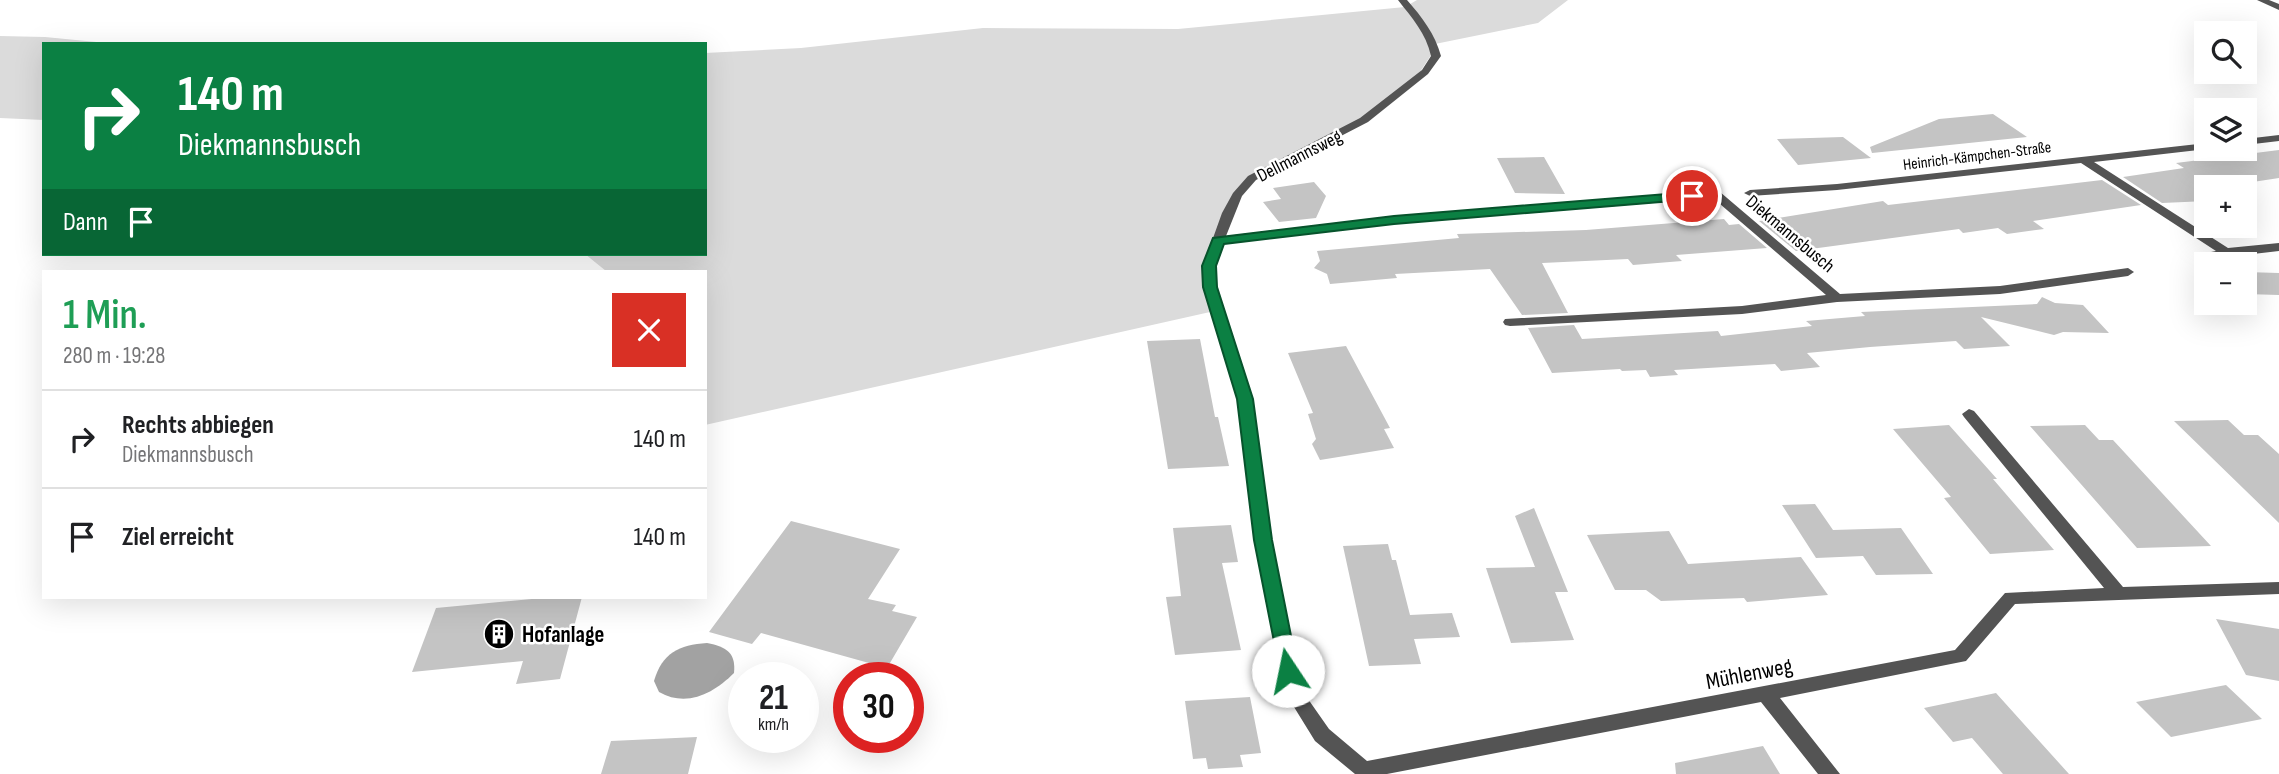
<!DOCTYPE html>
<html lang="de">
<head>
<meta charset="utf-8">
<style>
  body { margin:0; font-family:"Sofia Sans Condensed",sans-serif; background:#f6f6f6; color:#202124; height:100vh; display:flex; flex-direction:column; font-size:26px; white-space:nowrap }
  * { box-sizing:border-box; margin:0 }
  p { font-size:23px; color:#757577 }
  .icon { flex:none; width:38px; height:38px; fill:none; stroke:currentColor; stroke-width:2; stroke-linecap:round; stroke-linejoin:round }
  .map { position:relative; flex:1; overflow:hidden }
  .panel { position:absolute; left:42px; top:270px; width:665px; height:329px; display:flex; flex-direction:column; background:#fff; border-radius:0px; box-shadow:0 7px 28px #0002 }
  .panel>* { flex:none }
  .guide { position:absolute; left:42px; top:42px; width:665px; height:214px; border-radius:0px; box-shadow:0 7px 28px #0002; background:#0b8043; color:#fff; overflow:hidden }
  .buttons { position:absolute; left:2194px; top:21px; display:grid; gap:14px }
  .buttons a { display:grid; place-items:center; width:63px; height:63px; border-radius:0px; background:#fff; box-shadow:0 7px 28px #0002; font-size:35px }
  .speed { position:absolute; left:728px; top:662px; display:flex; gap:14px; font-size:35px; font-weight:700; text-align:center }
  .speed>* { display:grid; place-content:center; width:91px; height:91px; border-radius:50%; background:#fff; box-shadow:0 7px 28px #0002; line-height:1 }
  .speed small { font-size:18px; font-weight:400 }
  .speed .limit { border:10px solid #d22; background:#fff; color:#111 }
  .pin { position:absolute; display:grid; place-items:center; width:60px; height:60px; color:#fff; margin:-30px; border:4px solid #fff; border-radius:50%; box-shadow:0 2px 7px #0007 }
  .me { position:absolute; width:77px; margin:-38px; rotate:349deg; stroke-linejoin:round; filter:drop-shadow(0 0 5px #0008) }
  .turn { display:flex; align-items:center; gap:24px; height:147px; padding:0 21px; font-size:32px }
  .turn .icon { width:91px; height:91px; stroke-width:2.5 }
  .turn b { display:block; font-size:49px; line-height:60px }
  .then { display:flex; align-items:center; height:66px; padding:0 21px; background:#0003; gap:14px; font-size:26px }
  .round { display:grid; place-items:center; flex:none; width:74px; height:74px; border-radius:0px; background:#f6f6f6 }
  .head { display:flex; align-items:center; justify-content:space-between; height:119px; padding:0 21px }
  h1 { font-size:42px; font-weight:600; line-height:52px; color:#1e9e55 }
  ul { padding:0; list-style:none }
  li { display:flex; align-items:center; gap:21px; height:98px; padding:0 21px; border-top:2px solid #e0e0e0 }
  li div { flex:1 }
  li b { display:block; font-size:26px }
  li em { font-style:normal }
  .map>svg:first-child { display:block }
  .green { fill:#dbdbdb }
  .water { fill:#a2a2a2 }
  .building { fill:#c4c4c4 }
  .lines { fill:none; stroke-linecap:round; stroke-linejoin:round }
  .minor { fill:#545454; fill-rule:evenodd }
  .route { fill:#0b8043; stroke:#07532c; stroke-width:2 }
  .labels { text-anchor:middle; stroke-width:5; stroke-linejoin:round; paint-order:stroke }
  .far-street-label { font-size:16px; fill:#000; stroke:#fff }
  .street-label { font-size:19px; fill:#000; stroke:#fff }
  .near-poi-label { font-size:23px; font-weight:bold; fill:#000; stroke:#fff; text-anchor:start }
  .near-street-label { font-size:23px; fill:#000; stroke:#fff }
</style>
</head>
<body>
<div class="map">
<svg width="2279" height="774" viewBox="0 0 2279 774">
  <rect width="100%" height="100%" fill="#fff"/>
  <path class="green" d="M1417 0H1568L1538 23 1430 45 1431 55 1420 72 1363 119 1250 178 1207 265 1219 310 705 425V271H606L585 254H705V53L801 48 983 28 1178 29 1405 7Z
    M0 36 45 37 117 44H44V120L0 118Z"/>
  <path class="water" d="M707 643C727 647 736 653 734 673 714 693 687 708 659 692L654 681C662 653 679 645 707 643Z"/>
  <path class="building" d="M1993 114 2027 137 1872 153 1870 147 1939 119Z
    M1843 137 1871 158 1798 165 1777 139Z
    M2279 150V178L2200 190 2207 194V201L2162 203 2123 177 2184 168 2176 163Z
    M1544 157 1565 194 1515 193 1497 158Z
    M2102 180 2141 205 2033 221 2044 229 2007 234 1998 228 1963 233 1959 229 1796 251 1759 221 1883 201 1888 205Z
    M1314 182 1326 196 1316 218 1279 222 1263 202 1281 199 1273 188Z
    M1724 219 1729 225 1739 224 1767 248 1676 255 1682 261 1633 265 1628 259 1542 263 1568 313 1522 315 1490 269 1395 274 1397 278 1330 284 1327 274 1314 268 1320 261 1317 251 1459 238 1457 234 1586 230Z
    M2245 272 2279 273V295L2245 294Z
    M2042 297 2055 303 2083 305 2109 333 2063 332 2054 335 1981 317 2010 346 1964 349 1956 341 1870 347 1807 353 1820 367 1781 371 1775 364 1674 370 1678 375 1650 377 1646 370 1622 371 1620 369 1552 373 1528 328 1574 325 1582 339 1718 331 1721 336 1812 326 1806 321 1865 316 1861 312 2037 304Z
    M1200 339 1215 417H1218L1229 466 1168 469 1147 341Z
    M1346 346 1390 428 1384 429 1394 448 1320 460 1312 444 1316 439 1308 414 1313 413 1288 353Z
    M2228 420 2244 435H2258L2279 454V523L2174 421Z
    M1949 425 1997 479H1993L2054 550 1990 554 1944 498 1951 497 1893 429Z
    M2085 425 2099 440H2113L2211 546 2137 548 2030 426Z
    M1815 504 1833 530 1901 528 1933 574 1876 575 1863 556 1816 558 1782 505Z
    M1534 508 1568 592H1555L1574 640 1511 643 1486 568 1535 567 1515 516Z
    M791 521 900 549 868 599 896 605 892 611 917 617 887 668 761 633 752 644 709 632Z
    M1231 525 1238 562 1222 563 1241 650 1175 655 1166 597 1181 596 1173 528Z
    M1669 531 1688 564 1801 557 1828 595 1747 602 1744 598 1661 601 1646 590H1615L1587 535Z
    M1388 544 1392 560H1396L1410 615 1452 613 1460 637 1414 639 1421 664 1369 666 1343 546Z
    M553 597H582L560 679 516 684 523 661 412 672 436 608Z
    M2216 619 2279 629V681L2246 675Z
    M2226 685 2262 719 2171 737 2136 702Z
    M1996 693 2069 774H2003L1972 738 1953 742 1924 708Z
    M1250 697 1261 753 1240 755 1243 767 1208 769 1206 758 1193 759 1185 701Z
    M697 737 688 774H601L611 741Z
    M1763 746 1780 774H1676L1675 763Z"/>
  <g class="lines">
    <path class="minor" d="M1398 0H1407C1422 17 1435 34 1441 56L1428 74 1368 122 1256 180 1242 196 1226 236 1394 216 1716 191 1720 192 1840 294 2000 286 2128 268 2134 272 2128 276 2000 294 1837 302 1742 314 1510 326 1505 325 1503 322 1505 319 1742 306 1826 295 1713 198 1394 224 1223 244 1215 266 1216 287 1252 399 1271 540 1297 671 1308 699 1329 729 1367 761 1955 650 2005 593 2104 588 1964 417 1962 414 1969 409 1974 411 2123 587 2279 582V594L2015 604 1966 661 1780 698 1840 774H1818L1761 702 1387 774H1355L1315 741 1294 707 1279 671 1255 540 1238 399 1204 287 1203 266 1222 213 1233 193 1248 176 1360 118 1422 70 1431 56C1426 33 1412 18 1398 0Z
      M2257 0H2269L2279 4V10Z
      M2279 135V141L2245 145V139Z
      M2207 143V149H2209H2207L2094 162 2228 248 2279 243V251L2201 260 2199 257 2201 254 2216 251 2081 163 1837 190 1750 196 1744 193 1750 190 1837 184Z"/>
  </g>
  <path class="route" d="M1692 192 1696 193V199L1394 224 1224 244 1216 266 1217 287 1253 399 1272 540 1298 671 1295 677H1281L1254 540 1237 399 1203 287 1202 266 1213 238 1394 216Z"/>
  <defs>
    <g id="building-disc" transform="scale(1.575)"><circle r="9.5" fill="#000" stroke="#fff"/><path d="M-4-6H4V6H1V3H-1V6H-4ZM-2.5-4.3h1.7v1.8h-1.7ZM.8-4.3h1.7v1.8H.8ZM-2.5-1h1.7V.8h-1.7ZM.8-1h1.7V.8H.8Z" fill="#fff"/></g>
  </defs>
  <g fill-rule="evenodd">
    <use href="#building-disc" x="499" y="634"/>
  </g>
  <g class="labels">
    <g class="far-street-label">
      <text transform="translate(1977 155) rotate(-7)" y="6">Heinrich-Kämpchen-Straße</text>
    </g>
    <g class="street-label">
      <text transform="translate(1299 155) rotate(-27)" y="7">Dellmannsweg</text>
      <text transform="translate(1791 233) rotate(40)" y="7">Diekmannsbusch</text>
    </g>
    <g class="near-poi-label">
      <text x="522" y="642">Hofanlage</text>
    </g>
    <g class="near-street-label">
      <text transform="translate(1749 673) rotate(-11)" y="8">Mühlenweg</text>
    </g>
  </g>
</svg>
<div class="buttons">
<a><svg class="icon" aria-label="search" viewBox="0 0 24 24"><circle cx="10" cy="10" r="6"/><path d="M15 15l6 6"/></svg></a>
<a><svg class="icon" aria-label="layers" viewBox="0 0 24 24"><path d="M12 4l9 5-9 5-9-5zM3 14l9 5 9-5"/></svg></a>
<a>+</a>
<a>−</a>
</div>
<div class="speed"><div>21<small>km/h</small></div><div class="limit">30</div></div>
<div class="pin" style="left:1692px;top:196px;background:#d93025"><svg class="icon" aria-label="arrive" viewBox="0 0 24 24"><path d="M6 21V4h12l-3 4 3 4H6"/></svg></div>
<svg class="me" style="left:1288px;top:671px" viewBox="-20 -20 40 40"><circle r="19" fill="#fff"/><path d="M0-13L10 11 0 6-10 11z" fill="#0b8043"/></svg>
<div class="guide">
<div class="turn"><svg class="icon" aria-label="right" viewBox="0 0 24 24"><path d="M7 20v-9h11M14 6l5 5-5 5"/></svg><div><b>140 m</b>Diekmannsbusch</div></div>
<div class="then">Dann<svg class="icon" aria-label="arrive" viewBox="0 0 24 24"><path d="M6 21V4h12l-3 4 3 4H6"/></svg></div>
</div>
<section class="panel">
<div class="head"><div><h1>1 Min.</h1><p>280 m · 19:28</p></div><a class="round" style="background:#d93025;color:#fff"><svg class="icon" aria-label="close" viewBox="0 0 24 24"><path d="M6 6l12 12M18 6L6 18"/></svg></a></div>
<ul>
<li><svg class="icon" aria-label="right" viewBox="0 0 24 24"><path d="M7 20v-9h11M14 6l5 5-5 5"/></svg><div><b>Rechts abbiegen</b><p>Diekmannsbusch</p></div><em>140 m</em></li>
<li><svg class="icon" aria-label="arrive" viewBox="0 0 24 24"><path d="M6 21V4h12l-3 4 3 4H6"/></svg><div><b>Ziel erreicht</b></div><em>140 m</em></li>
</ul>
</section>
</div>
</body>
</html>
